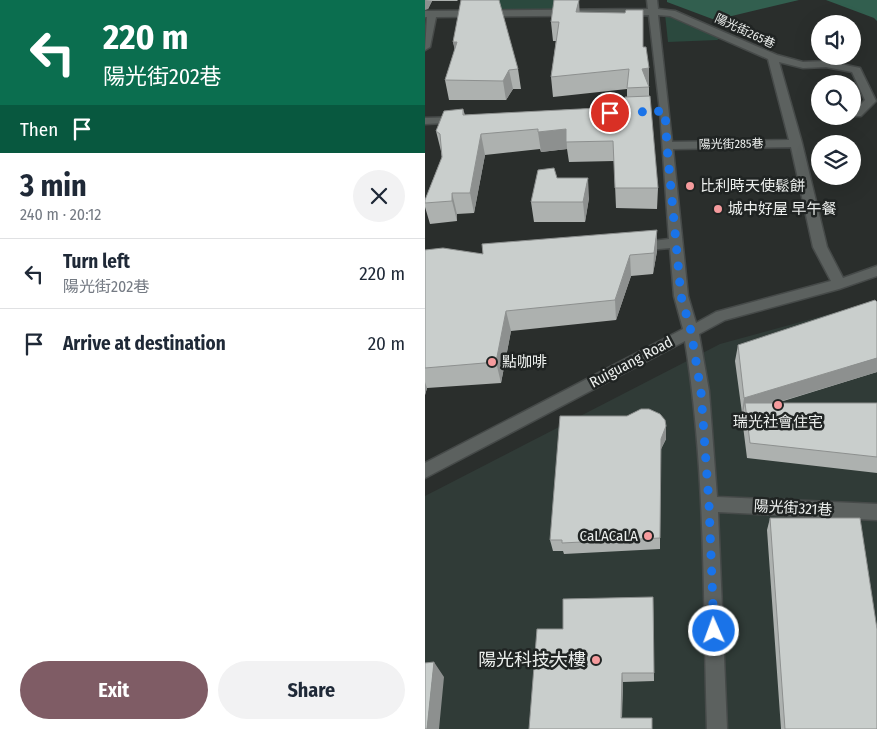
<!DOCTYPE html>
<html lang="en">
<head>
<meta charset="utf-8">
<style>
  body { margin:0; font-family:"Fira Sans Condensed","Noto Sans TC",sans-serif; background:#f2f2f3; color:#1f2937; height:100vh; display:flex; flex-direction:column; font-size:19px; white-space:nowrap }
  * { box-sizing:border-box; margin:0 }
  p { font-size:16px; color:#747a83 }
  .icon { flex:none; width:28px; height:28px; fill:none; stroke:currentColor; stroke-width:2; stroke-linecap:round; stroke-linejoin:round }
  .map { position:relative; flex:1; overflow:hidden }
  .details { display:flex; flex-direction:column; background:#fff; width:425px }
  .details>* { flex:none }
  .top-card { background:#0b6e4f; color:#fff; overflow:hidden }
  .fabs { position:absolute; left:386px; top:15px; display:grid; gap:10px }
  .fabs a { display:grid; place-items:center; width:50px; height:50px; border-radius:50%; background:#fff; box-shadow:0 5px 20px #0002; font-size:25px }
  .pin { position:absolute; display:grid; place-items:center; width:42px; height:42px; color:#fff; margin:-21px; border:2px solid #fff; border-radius:50%; box-shadow:0 1px 5px #0007 }
  .me { position:absolute; width:55px; margin:-28px; rotate:358deg; stroke-linejoin:round; filter:drop-shadow(0 0 4px #0008) }
  .turn { display:flex; align-items:center; gap:18px; height:105px; padding:0 20px; font-size:22px }
  .turn .icon { width:65px; height:65px; stroke-width:2.5 }
  .turn b { display:block; font-size:35px; line-height:42px }
  .then { display:flex; align-items:center; height:48px; padding:0 20px; background:#0003; gap:10px; font-size:19px }
  .round { display:grid; place-items:center; flex:none; width:52px; height:52px; border-radius:26px; background:#f2f2f3 }
  .summary { display:flex; align-items:center; justify-content:space-between; height:85px; padding:0 20px }
  h1 { font-size:30px; font-weight:700; line-height:38px }
  .button { display:flex; gap:10px; margin-top:auto; padding:10px 20px }
  .button a { flex:1; height:58px; border-radius:30px; background:#7f5c65; color:#fff; font-size:20px; font-weight:700; line-height:58px; text-align:center }
  .button a+a { background:#f2f2f3; color:#1f2937 }
  ul { padding:0; list-style:none }
  li { display:flex; align-items:center; gap:15px; height:70px; padding:0 20px; border-top:1px solid #e0e1e3 }
  li div { flex:1 }
  li b { display:block; font-size:19px }
  li em { font-style:normal }
  main { display:flex; flex:1; min-height:0 }
  .map>svg:first-child { display:block }
  .built { fill:#303b37 }
  .green { fill:#2b493e }
  .forest { fill:#325f4f }
  .lines { fill:none; stroke-linecap:round; stroke-linejoin:round }
  .minor-casing { stroke:#464a49; stroke-width:3 }
  .minor { fill:#5c615f; fill-rule:evenodd }
  .wall { fill:#adb1af }
  .shaded-wall { fill:#8d908f }
  .building { fill:#c9cecc; stroke:#8d908f }
  .route { stroke:#1a73e8; stroke-width:9; stroke-dasharray:0 16.2 }
  .poi-dot { fill:#f59b9d; stroke:#202423; stroke-width:2 }
  .labels { text-anchor:middle; stroke-width:5; stroke-linejoin:round; paint-order:stroke }
  .far-street-label { font-size:12px; fill:#ecefed; stroke:#202423 }
  .poi-label { font-size:15px; fill:#ecefed; stroke:#202423; text-anchor:start }
  .street-label { font-size:15px; fill:#ecefed; stroke:#202423 }
  .near-poi-label { font-size:18px; fill:#ecefed; stroke:#202423; text-anchor:end }
</style>
</head>
<body>
<main>
<section class="details">
<div class="top-card">
<div class="turn"><svg class="icon" aria-label="left" viewBox="0 0 24 24"><path d="M17 20v-9H6M10 6l-5 5 5 5"/></svg><div><b>220 m</b>陽光街202巷</div></div>
<div class="then">Then<svg class="icon" aria-label="arrive" viewBox="0 0 24 24"><path d="M6 21V4h12l-3 4 3 4H6"/></svg></div>
</div>
<div class="summary"><div><h1>3 min</h1><p>240 m · 20:12</p></div><a class="round"><svg class="icon" aria-label="close" viewBox="0 0 24 24"><path d="M6 6l12 12M18 6L6 18"/></svg></a></div>
<ul>
<li><svg class="icon" aria-label="left" viewBox="0 0 24 24"><path d="M17 20v-9H6M10 6l-5 5 5 5"/></svg><div><b>Turn left</b><p>陽光街202巷</p></div><em>220 m</em></li>
<li><svg class="icon" aria-label="arrive" viewBox="0 0 24 24"><path d="M6 21V4h12l-3 4 3 4H6"/></svg><div><b>Arrive at destination</b></div><em>20 m</em></li>
</ul>
<div class="button"><a>Exit</a><a>Share</a></div>
</section>
<div class="map">
<svg width="452" height="729" viewBox="0 0 452 729">
  <rect width="100%" height="100%" fill="#2a2e2c"/>
  <path class="built" d="M452 301V729H0V496L295 344Z"/>
  <path class="green" d="M47 0H148L147 9 43 10Z
    M247 13 299 36 292 40 243 42 240 14Z"/>
  <path class="forest" d="M242 0H374L290 20 242 2Z
    M401 0H452V21L449 18Z"/>
  <g class="lines">
    <g class="minor-casing">
      <path id="minor" d="M222 0H232L233 9 250 11 352 55 378 62 401 61 435 68 451 101 436 116H428V112L440 100 427 72 401 67 378 68 354 62 377 143 402 247 418 278 452 266V276L414 289 300 320 274 334 284 391 292 497 452 504V520L293 512 302 729H282C278 600 281 469 260 341L0 478V463L258 329 249 296 245 248 211 251 206 250 204 247 206 244 211 243 244 239 235 111 224 15 11 17 5 47 0 50 2 17H0V11L223 9ZM233 15 245 16 343 59 364 140 247 142ZM366 147 388 247 406 281 291 312 271 323 263 296 248 149Z
        M36 117 40 118 42 120 40 122 0 124V118Z"/>
    </g>
    <use href="#minor" class="minor"/>
  </g>
  <path class="wall" d="M0 0H33L32 1H7L3 9Z
    M155 12 218 47 224 68V96L233 188 232 209 191 208 189 161 144 162 142 149 116 152 115 149 60 155 49 213 32 214V221L5 224 0 207V200L17 157 16 151 11 131 38 109 40 115 194 107 199 105 202 97V89L128 97 126 77 131 41H128L126 22Z
    M28 42 93 69 96 89H88L81 100H24L20 80 30 49Z
    M132 178 164 198 160 222H109L106 202Z
    M0 250 58 254 232 251 228 274 206 276 191 320 86 331 76 383 2 388 0 395Z
    M313 345 452 372 352 403H452V473L322 458 317 418 318 413H317L310 361Z
    M241 426V439L235 451V549L139 554 138 551H128L125 540Z
    M345 518 452 729H356L342 530Z
    M228 597 229 681 198 682 197 718 138 629Z"/>
  <path class="shaded-wall" d="M0 0 7 1 3 9 0 10Z
    M154 0 155 19 151 12Z
    M28 42H32V61Z
    M224 68V88L217 69Z
    M84 70 88 89 81 100 78 81Z
    M141 129 142 149 116 152 113 132Z
    M56 134 60 155 49 213 45 193Z
    M163 178 164 198 160 222 158 202Z
    M27 193 32 214V221L27 201Z
    M232 230V251L228 274 229 253Z
    M205 255 206 276 191 320 190 300Z
    M81 311 86 331 76 383 71 362Z
    M452 358V372L321 412 320 403 318 413H317L319 398Z
    M0 382 2 388 0 395Z
    M241 426V439L235 451 236 439Z
    M9 662 19 677 14 729H2Z
    M197 673 198 682 196 726V718Z"/>
  <path class="building" d="M36 0H74L93 69 84 70 78 81 20 80 32 42H28Z
    M129 0H154L151 12 200 13 201 10H218V47H221L224 68 217 69 224 87 202 88 204 69 126 77 134 22H126Z
    M225 96 233 188H190L188 141 141 142V129L113 132V129L56 134 45 193H27V201L0 203V200L17 157 15 134 11 131 19 111 38 109V115L194 107V105H199L200 97Z
    M129 168 132 178H163L158 202H106L113 170Z
    M232 230 229 253 205 255 190 300 81 311 71 362 0 368V250L18 248 58 254 57 244Z
    M450 300 452 302V358L319 398 313 345Z
    M320 403H452V457L325 443Z
    M216 409H224L235 414 240 420 241 426 236 439 235 538 137 543V540H125L135 416H202Z
    M345 518H435L452 629V729H360Z
    M228 597 229 673H197L196 718H227V729H104L112 629H138V599Z
    M9 662 2 729H0V663Z"/>
  <g class="lines">
    <path class="route" d="M185 113 240 111 242 146 256 296 266 331 276 392 284 504 289 631"/>
  </g>
  <g class="poi-dot">
    <circle cx="265" cy="186" r="5"/>
    <circle cx="293" cy="209" r="5"/>
    <circle cx="67" cy="362" r="5"/>
    <circle cx="353" cy="405" r="5"/>
    <circle cx="223" cy="536" r="5"/>
    <circle cx="171" cy="660" r="5"/>
  </g>
  <g class="labels">
    <g class="far-street-label">
      <text transform="translate(320 31) rotate(25)" y="4">陽光街265巷</text>
      <text transform="translate(306 144) rotate(-1)" y="4">陽光街285巷</text>
    </g>
    <g class="poi-label">
      <text x="275" y="191">比利時天使鬆餅</text>
      <text x="303" y="214">城中好屋 早午餐</text>
      <text x="77" y="367">點咖啡</text>
      <text x="353" y="427" text-anchor="middle">瑞光社會住宅</text>
      <text x="213" y="541" text-anchor="end">CaLACaLA</text>
    </g>
    <g class="street-label">
      <text transform="translate(206 362) rotate(-28)" y="5">Ruiguang Road</text>
      <text transform="translate(368 508) rotate(3)" y="5">陽光街321巷</text>
    </g>
    <g class="near-poi-label">
      <text x="161" y="666">陽光科技大樓</text>
    </g>
  </g>
</svg>
<div class="fabs">
<a><svg class="icon" aria-label="sound" viewBox="0 0 24 24"><path d="M4 9h4l5-4v14l-5-4H4zM17 9q2 3 0 6"/></svg></a>
<a><svg class="icon" aria-label="search" viewBox="0 0 24 24"><circle cx="10" cy="10" r="6"/><path d="M15 15l6 6"/></svg></a>
<a><svg class="icon" aria-label="layers" viewBox="0 0 24 24"><path d="M12 4l9 5-9 5-9-5zM3 14l9 5 9-5"/></svg></a>
</div>
<div class="pin" style="left:185px;top:113px;background:#d93025"><svg class="icon" aria-label="arrive" viewBox="0 0 24 24"><path d="M6 21V4h12l-3 4 3 4H6"/></svg></div>
<svg class="me" style="left:289px;top:631px" viewBox="-20 -20 40 40"><circle r="17" fill="#1a73e8" stroke="#fff" stroke-width="3"/><path d="M0-11L8 9 0 5-8 9z" fill="#fff"/></svg>
</div>
</main>
</body>
</html>
